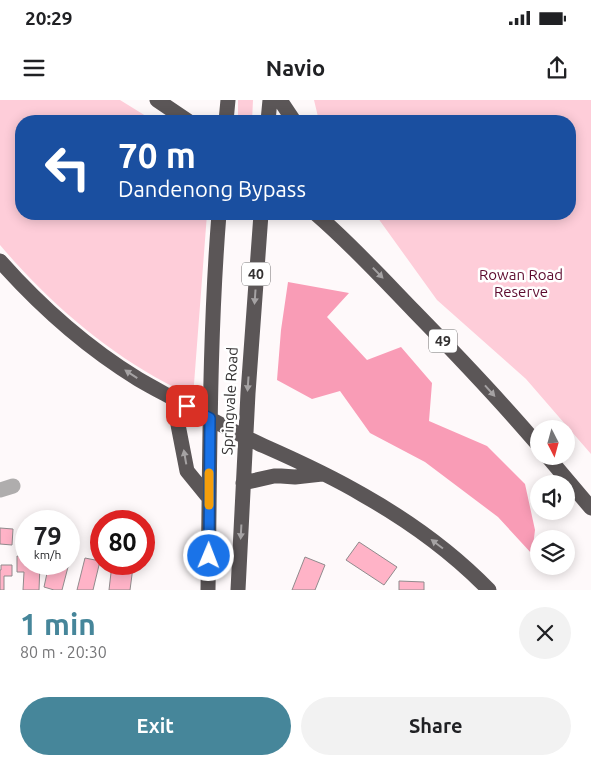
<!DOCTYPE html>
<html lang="en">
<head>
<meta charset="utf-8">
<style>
  body { margin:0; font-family:Ubuntu,sans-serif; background:#f2f2f2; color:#202124; height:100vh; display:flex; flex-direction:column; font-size:19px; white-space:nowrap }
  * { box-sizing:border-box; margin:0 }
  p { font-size:16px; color:#757577 }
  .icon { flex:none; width:28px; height:28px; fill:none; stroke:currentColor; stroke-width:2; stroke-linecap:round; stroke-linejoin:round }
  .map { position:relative; height:490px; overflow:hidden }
  .details { display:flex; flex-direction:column; background:#fff; flex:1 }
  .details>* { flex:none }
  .top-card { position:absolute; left:15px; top:15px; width:561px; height:105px; border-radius:20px; box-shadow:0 2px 12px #0003; background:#1a4fa0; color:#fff; overflow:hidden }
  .needle { width:32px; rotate:174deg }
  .buttons { position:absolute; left:530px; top:320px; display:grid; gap:10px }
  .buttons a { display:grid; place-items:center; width:45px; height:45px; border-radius:50%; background:#fff; box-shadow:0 2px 12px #0003; font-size:25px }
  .speed { position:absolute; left:15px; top:410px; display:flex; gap:10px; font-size:25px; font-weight:700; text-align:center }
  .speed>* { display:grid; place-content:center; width:65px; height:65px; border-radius:50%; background:#fff; box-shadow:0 2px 12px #0003; line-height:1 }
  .speed small { font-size:12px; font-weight:400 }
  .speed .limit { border:8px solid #d22; background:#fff; color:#111 }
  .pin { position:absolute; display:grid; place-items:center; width:42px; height:42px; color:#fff; margin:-21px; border-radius:10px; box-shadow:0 2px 8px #0006 }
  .me { position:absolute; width:55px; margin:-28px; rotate:1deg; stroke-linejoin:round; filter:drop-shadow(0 0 4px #0008) }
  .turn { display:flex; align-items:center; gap:18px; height:105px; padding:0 20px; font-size:22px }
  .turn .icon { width:65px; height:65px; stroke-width:2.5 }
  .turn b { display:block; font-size:35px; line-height:42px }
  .round { display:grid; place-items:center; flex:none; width:52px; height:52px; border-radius:26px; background:#f2f2f2 }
  .headline { display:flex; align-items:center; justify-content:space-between; height:85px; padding:0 20px }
  h1 { font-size:30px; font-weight:700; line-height:38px; color:#46869a }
  .cta { display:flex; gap:10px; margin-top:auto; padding:10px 20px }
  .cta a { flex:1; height:58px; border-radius:30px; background:#46869a; color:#fff; font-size:20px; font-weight:700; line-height:58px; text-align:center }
  .cta a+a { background:#f2f2f2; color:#202124 }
  .status { display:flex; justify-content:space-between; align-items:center; height:35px; padding:0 25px; background:#fff; direction:ltr }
  .status svg { height:14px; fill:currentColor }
  header { display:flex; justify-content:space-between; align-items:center; height:65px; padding:0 20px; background:#fff; font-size:22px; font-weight:700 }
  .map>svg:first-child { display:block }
  .green { fill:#fecdd9 }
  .forest { fill:#f99cb6 }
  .building { fill:#ffb3c7; stroke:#908a8c }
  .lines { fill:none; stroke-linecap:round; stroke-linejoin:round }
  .minor { stroke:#afadad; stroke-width:15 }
  .highway { stroke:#5b5657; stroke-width:15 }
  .oneway { fill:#a5a2a3 }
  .route-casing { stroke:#114b97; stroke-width:12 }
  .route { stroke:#1a73e8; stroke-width:9 }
  .slow { stroke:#f59e0b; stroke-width:9 }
  .labels { text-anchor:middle; stroke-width:5; stroke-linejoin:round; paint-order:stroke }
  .shield { fill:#fff; stroke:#706f6f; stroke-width:1 }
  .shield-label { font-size:14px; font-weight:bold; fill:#333131 }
  .park-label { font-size:15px; fill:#5d0b2e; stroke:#fff }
  .street-label { font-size:15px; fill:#333131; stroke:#fff }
</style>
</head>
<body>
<div class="status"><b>20:29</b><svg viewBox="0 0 49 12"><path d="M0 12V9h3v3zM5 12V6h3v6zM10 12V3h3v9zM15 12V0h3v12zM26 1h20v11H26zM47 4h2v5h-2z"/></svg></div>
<header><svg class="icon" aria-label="menu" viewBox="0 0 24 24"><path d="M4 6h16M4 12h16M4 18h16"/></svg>Navio<svg class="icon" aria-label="share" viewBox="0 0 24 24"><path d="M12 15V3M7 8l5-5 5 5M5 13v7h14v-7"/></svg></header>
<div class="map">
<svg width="591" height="490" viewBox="0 0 591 490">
  <rect width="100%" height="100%" fill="#fef9fa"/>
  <path class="green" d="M0 0H120L154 21H21V114H207L193 297C180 290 167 284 155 277 96 243 44 197 0 145Z
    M238 0H253L252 21H238Z
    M314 0H591V354L526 279 437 200 375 114H570V21H319Z"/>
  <path class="forest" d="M288 182 349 193 327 217 367 260 401 247 432 283 429 321 487 346 525 384 535 430 532 454 498 417 425 362 370 333 340 291 312 299 277 280 281 230Z"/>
  <path class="building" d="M0 428 13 429 12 445 0 444Z
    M359 442 397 467 384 485 346 460Z
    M17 456 26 457V464H40L39 490H23L24 472H17Z
    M305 457 325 465 315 490H292Z
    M85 458 100 461 93 490H77Z
    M49 464H55L68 467 62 490H54L44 487Z
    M112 464 133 467 130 490H109Z
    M1 465H12V476H4V490H0V470H1Z
    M399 481 424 482V490H399Z"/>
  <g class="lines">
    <path class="minor" d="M0 390 13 386"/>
    <path class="highway" d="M157 0 188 21
      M280 0 294 21
      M226 21 228 0
      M268 21 270 0
      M316 114C351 144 382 178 414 211 457 255 499 299 539 346
      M0 161C40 206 86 247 138 279 155 289 173 298 190 308 215 321 239 335 264 346 298 361 331 376 363 395 409 421 452 452 489 490
      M173 299 187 371 209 398
      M547 356 591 408
      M243 383 274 376H281L295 377 322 374
      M208 490C210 364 209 239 219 114
      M238 490 248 293 261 114"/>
  </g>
  <defs><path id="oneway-solid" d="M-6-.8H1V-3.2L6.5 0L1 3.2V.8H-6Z" transform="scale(1.25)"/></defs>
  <g class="oneway">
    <use href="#oneway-solid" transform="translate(378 173) rotate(46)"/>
    <use href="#oneway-solid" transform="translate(255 197) rotate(94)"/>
    <use href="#oneway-solid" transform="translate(131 274) rotate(-147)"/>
    <use href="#oneway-solid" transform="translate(248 284) rotate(94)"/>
    <use href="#oneway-solid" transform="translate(490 291) rotate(48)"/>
    <use href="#oneway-solid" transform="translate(185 357) rotate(-100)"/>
    <use href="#oneway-solid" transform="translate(241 432) rotate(93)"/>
    <use href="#oneway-solid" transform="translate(437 444) rotate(-143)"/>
  </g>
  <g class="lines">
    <g class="route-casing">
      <path id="route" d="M187 306 210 318 209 456"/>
    </g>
    <use href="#route" class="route"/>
    <path class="slow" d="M209 405V373"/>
  </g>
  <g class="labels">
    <g class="shield">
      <rect x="242" y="162.5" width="28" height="23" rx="4"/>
      <rect x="429" y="229.5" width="28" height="23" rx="4"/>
    </g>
    <g class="shield-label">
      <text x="256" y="179">40</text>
      <text x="443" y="246">49</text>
    </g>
    <g class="park-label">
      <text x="521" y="180">Rowan Road<tspan x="521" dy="17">Reserve</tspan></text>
    </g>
    <g class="street-label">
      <text transform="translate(230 301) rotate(-87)" y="5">Springvale Road</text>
    </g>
  </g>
</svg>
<div class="buttons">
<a><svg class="needle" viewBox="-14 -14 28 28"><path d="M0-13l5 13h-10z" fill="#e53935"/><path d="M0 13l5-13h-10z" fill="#757577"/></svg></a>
<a><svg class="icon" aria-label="sound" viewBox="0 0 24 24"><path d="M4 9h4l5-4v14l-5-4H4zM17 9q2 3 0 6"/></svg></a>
<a><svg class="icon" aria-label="layers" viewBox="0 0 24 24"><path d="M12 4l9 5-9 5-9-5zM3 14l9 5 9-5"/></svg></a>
</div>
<div class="speed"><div>79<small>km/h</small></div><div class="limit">80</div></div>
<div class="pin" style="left:187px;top:306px;background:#d93025"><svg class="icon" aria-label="arrive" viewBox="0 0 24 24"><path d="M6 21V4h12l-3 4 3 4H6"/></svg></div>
<svg class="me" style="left:209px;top:456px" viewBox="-20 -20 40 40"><circle r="17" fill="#1a73e8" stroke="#fff" stroke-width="3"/><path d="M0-11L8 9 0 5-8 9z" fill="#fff"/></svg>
<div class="top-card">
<div class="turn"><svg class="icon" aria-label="left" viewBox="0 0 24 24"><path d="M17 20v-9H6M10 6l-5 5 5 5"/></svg><div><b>70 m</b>Dandenong Bypass</div></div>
</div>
</div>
<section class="details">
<div class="headline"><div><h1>1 min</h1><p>80 m · 20:30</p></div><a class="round"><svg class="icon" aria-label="close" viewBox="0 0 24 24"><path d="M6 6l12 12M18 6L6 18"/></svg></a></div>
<div class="cta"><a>Exit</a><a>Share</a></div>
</section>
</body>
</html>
